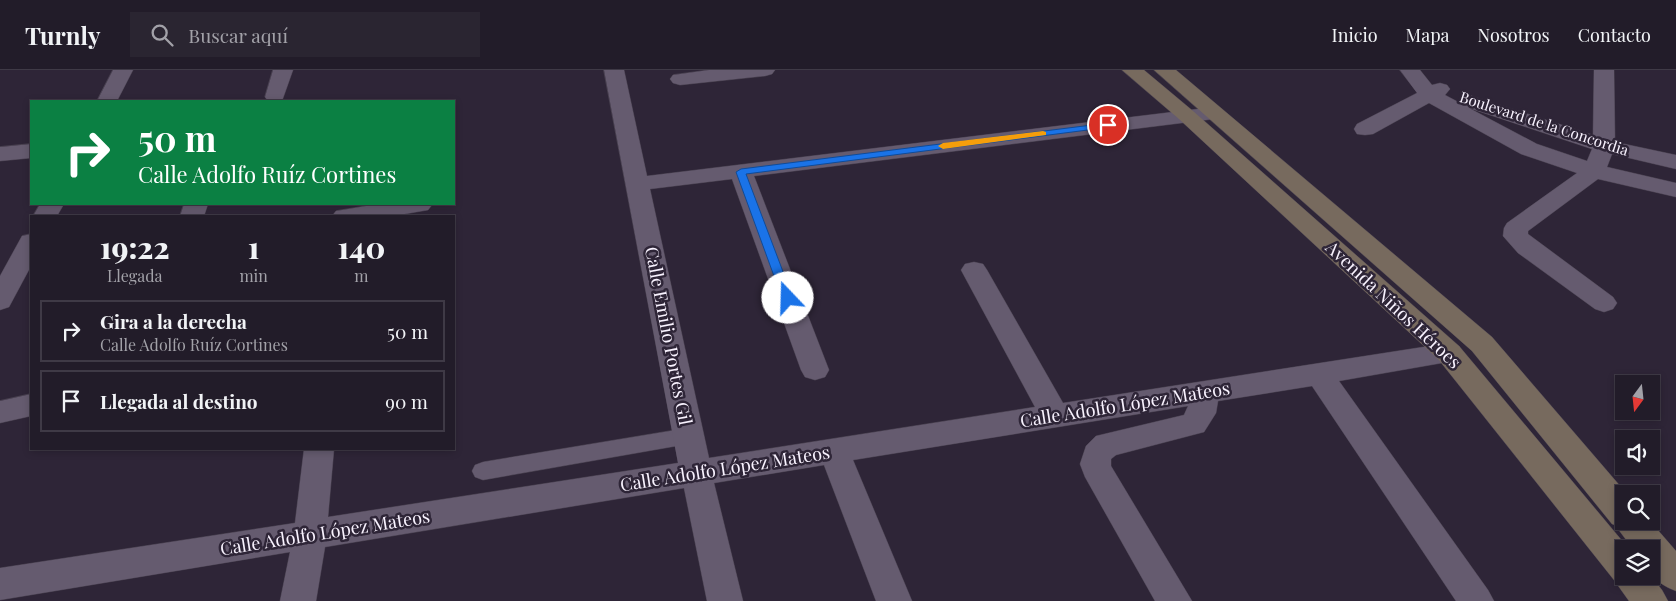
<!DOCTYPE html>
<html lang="es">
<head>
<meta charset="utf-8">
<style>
  body { margin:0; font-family:"Playfair Display",serif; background:#2a2531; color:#f1f3f6; height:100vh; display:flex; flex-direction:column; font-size:19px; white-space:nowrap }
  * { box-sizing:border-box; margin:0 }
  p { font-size:16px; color:#a2a1a8 }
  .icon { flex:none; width:28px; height:28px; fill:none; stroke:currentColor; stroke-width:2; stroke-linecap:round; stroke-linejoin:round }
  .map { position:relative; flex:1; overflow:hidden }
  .panel { position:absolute; left:30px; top:145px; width:425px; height:235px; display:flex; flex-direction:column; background:#221c29; border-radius:0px; box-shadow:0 2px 8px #0003,0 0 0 1px #3f3a46 }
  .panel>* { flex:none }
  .hud { position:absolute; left:30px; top:30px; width:425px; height:105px; border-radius:0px; box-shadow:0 2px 8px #0003,0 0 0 1px #3f3a46; background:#0b8043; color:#fff; overflow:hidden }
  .needle { width:32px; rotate:195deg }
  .buttons { position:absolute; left:1615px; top:305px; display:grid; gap:10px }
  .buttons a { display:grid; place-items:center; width:45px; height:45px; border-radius:0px; background:#221c29; box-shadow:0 2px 8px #0003,0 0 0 1px #3f3a46; font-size:25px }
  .pin { position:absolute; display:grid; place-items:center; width:42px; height:42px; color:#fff; margin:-21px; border:2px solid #fff; border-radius:50%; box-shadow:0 1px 5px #0007 }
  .me { position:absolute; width:55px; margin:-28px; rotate:339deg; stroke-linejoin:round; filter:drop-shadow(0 0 4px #0008) }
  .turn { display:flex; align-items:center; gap:18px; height:105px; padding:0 25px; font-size:22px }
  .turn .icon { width:65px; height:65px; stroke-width:2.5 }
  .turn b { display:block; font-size:35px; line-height:42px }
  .eta { display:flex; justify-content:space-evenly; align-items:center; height:85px; text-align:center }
  .eta b { font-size:30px; font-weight:800; line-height:35px }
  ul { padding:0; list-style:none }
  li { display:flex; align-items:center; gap:15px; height:62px; margin:0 10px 8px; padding:0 15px; border:2px solid #3f3a46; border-radius:0px }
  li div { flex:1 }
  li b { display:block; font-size:19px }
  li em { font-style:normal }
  header { display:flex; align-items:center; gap:30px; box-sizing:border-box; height:70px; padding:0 25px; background:#221c29; border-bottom:1px solid #3f3a46 }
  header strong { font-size:24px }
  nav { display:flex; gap:28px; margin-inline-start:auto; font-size:18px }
  .search { width:350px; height:45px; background:#2a2531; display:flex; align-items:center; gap:12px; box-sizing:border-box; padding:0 18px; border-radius:0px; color:#a2a1a8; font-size:19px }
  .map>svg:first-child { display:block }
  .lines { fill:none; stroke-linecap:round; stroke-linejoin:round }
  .lane-casing { stroke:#48404f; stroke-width:1 }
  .street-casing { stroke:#48404f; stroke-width:1 }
  .secondary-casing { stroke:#48404f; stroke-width:1 }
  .lane { fill:#655b6f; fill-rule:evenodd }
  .street { fill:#655b6f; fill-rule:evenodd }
  .secondary { fill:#776a5e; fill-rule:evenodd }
  .route { fill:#1a73e8; stroke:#114b97 }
  .slow { fill:#f59e0b }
  .labels { text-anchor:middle; stroke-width:5; stroke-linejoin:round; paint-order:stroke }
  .far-street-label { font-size:15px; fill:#f8f2fe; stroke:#2e2537 }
  .street-label { font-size:18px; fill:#f8f2fe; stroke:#2e2537 }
</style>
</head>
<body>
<header>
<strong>Turnly</strong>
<div class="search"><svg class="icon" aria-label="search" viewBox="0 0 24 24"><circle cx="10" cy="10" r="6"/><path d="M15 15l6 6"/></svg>Buscar aquí</div>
<nav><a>Inicio</a><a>Mapa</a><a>Nosotros</a><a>Contacto</a></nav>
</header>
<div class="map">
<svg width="1676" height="531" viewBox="0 0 1676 531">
  <rect width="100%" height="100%" fill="#2e2537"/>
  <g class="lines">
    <g class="lane-casing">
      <path id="lane" d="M688 358 695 360 698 366 695 372 688 374 483 410 475 407 472 401 475 395 483 392Z"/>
    </g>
    <g class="street-casing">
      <path id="street" d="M113 0H133L117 31H97Z
        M273 0H293L282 31H268L265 27Z
        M604 0H624L647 106 1214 37 1221 39 1224 43 1221 47 1214 49 754 106 829 300 825 307 815 310 805 307 801 300 732 109 650 119 709 388 1035 337 961 200 965 194 974 192 983 194 987 200 1063 333 1449 273 1459 276 1463 283 1459 290 1339 311 1488 520 1494 531H1456L1312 316 1218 331 1216 343 1204 362 1116 385 1111 389V396L1192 531H1155L1085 407 1080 394 1086 376 1096 366 1184 345 1188 336 853 390 912 531H876L824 395 714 413 743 531H707L684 418 325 477 316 531H280L290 482 0 530V498L295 453 304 379H334L328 447 678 393Z
        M709 0H775L772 4 765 6 680 15 673 13 670 9 673 5Z
        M1400 0H1420L1432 15 1440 13 1447 15 1450 19 1445 25 1460 33 1459 31 1462 27 1469 25 1593 65 1594 0H1614L1615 72 1676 85V99L1612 84 1607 97 1676 113V127L1598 109 1528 161V164L1613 227 1617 233 1613 239 1604 242 1595 239 1518 183 1503 166 1504 158 1507 153 1577 103 1521 84 1429 33 1373 64 1365 65 1357 64 1354 59 1357 54 1417 23ZM1469 38 1592 79 1587 91 1537 74Z
        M31 74V88L0 91V77Z
        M40 134H64L57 146H33Z
        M184 134H208L204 146H180Z
        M378 134H431L432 135 428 140 393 146H332L336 141Z
        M31 164V196L9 237 0 240V206L22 166Z
        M31 324V346L0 353V331Z"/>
    </g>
    <g class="secondary-casing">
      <path id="secondary" d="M1122 0H1144L1193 41 1459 276 1629 479H1624V506H1651L1662 520 1668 531H1629L1614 510 1439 290 1179 49Z
        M1154 0H1176L1492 267 1627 424H1624V451H1650L1676 481V521C1652 512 1651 502 1651 479H1633L1615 455 1612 454 1472 281Z"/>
    </g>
    <use href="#lane" class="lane"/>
    <use href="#street" class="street"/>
    <use href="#secondary" class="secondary"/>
  </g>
  <path class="route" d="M1108 53H1111V57L746 104 793 228 788 232 782 228 736 102 741 99Z"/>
  <path class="slow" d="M1043 61 1046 62V65L943 79 938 76 943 73Z"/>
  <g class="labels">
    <g class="far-street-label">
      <text transform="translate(1544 54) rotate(18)" y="5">Boulevard de la Concordia</text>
    </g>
    <g class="street-label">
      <text transform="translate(1393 235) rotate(43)" y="6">Avenida Niños Héroes</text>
      <text transform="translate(668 266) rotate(79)" y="6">Calle Emilio Portes Gil</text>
      <text transform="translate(1125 335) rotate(-9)" y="6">Calle Adolfo López Mateos</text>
      <text transform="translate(725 399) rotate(-9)" y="6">Calle Adolfo López Mateos</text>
      <text transform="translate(325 463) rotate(-9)" y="6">Calle Adolfo López Mateos</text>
    </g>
  </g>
</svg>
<div class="buttons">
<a><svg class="needle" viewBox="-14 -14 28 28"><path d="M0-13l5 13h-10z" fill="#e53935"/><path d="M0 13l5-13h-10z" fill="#a2a1a8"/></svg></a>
<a><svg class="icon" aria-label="sound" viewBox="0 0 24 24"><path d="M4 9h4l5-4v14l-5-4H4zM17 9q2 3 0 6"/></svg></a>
<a><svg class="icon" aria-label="search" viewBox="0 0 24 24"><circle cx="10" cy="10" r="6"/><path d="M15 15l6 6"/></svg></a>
<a><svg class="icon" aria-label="layers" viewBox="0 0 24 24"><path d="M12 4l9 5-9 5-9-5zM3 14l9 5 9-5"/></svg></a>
</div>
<div class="pin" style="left:1108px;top:55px;background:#d93025"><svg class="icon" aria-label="arrive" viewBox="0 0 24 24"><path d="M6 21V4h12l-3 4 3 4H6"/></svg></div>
<svg class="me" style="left:788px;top:228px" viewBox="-20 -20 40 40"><circle r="19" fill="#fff"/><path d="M0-13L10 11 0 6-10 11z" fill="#1a73e8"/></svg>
<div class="hud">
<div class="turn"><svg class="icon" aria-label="right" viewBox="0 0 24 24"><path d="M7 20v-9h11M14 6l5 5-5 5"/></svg><div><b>50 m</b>Calle Adolfo Ruíz Cortines</div></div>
</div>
<section class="panel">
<div class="eta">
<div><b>19:22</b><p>Llegada</p></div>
<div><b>1</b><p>min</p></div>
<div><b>140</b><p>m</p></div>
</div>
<ul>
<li><svg class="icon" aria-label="right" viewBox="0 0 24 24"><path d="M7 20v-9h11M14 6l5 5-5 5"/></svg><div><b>Gira a la derecha</b><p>Calle Adolfo Ruíz Cortines</p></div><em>50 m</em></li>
<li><svg class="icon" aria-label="arrive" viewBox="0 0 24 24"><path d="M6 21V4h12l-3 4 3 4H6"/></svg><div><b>Llegada al destino</b></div><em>90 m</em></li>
</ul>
</section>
</div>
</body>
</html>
